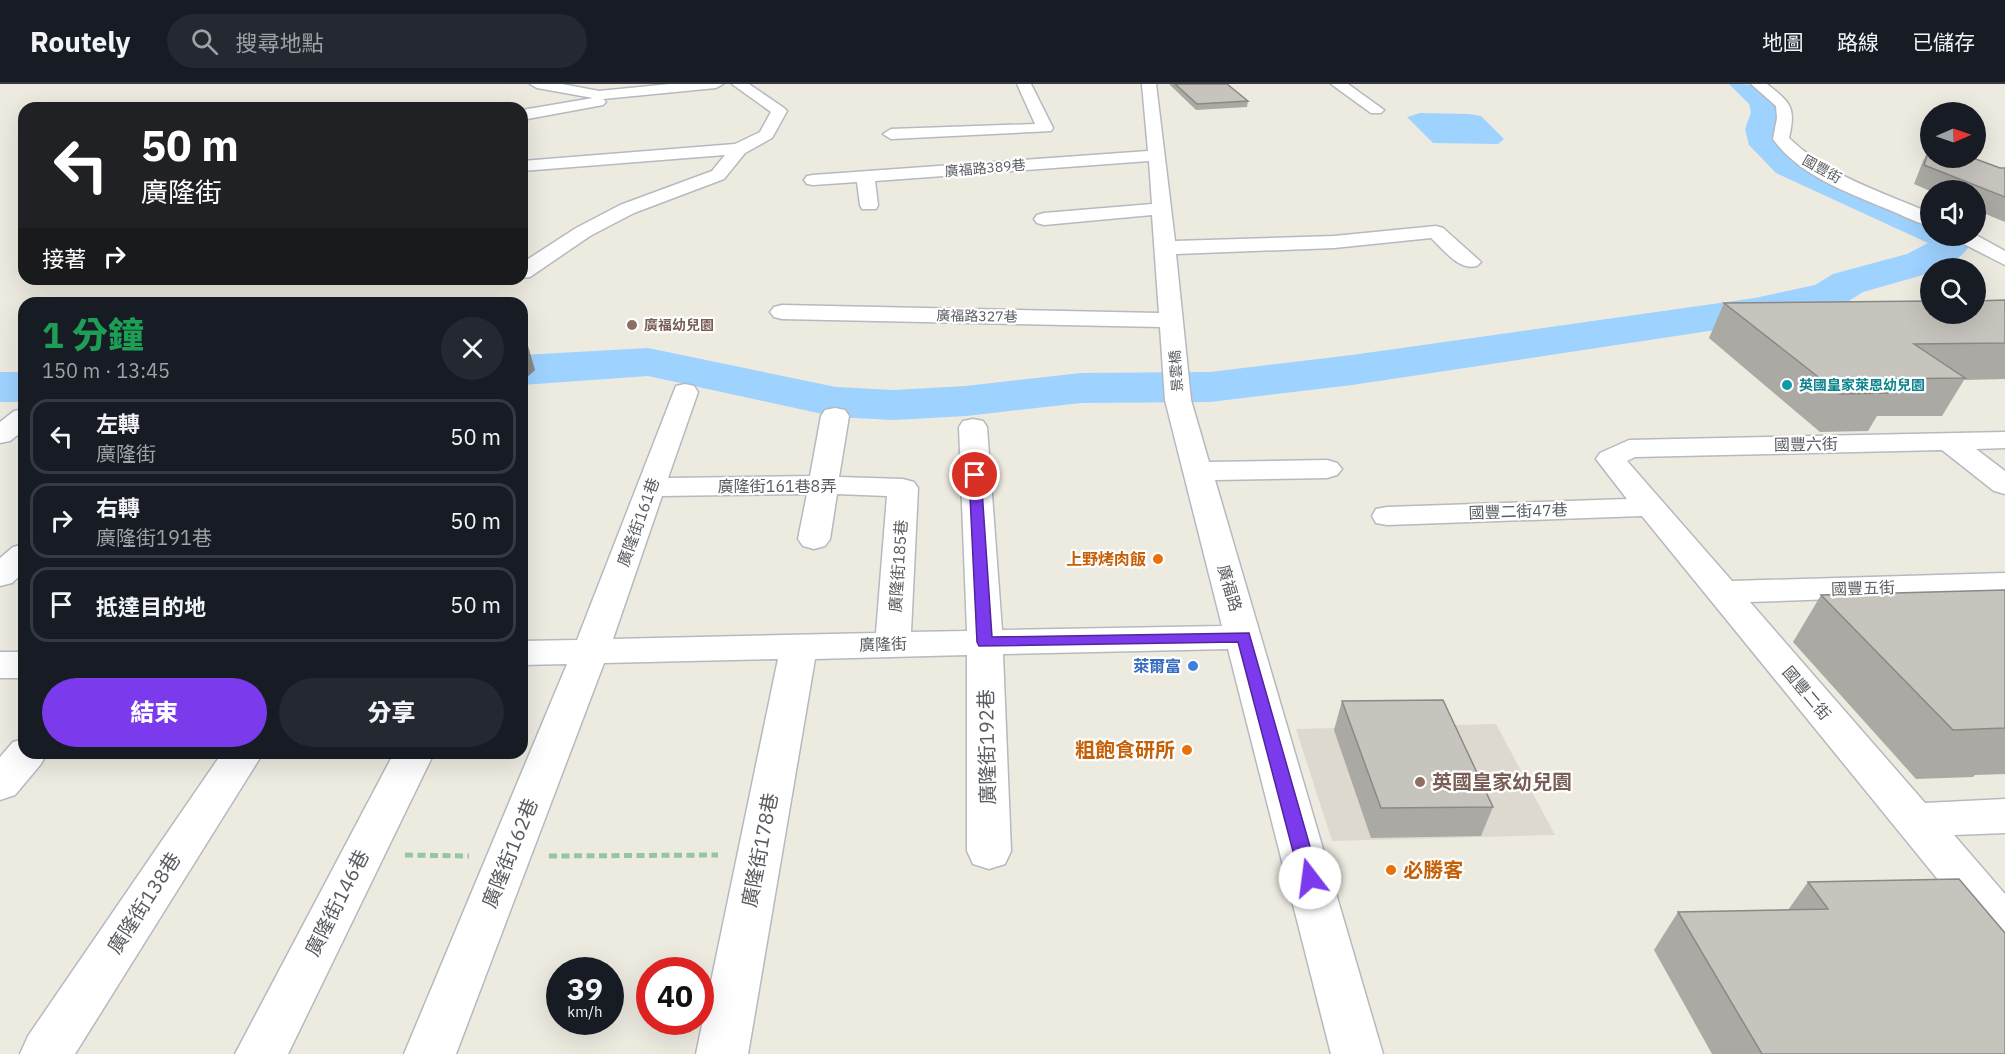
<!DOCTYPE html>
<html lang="zh-TW">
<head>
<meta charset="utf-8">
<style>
  body { margin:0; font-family:"IBM Plex Sans","Noto Sans TC",sans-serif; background:#242831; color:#f1f3f6; height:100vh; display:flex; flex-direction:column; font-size:22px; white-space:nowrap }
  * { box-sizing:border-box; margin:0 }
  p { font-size:20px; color:#9ea1a6 }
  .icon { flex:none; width:33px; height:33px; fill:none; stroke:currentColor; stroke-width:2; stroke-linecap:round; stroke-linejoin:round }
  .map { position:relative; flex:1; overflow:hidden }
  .sheet { position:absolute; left:18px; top:213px; width:510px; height:462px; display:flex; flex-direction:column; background:#171b24; border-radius:18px; box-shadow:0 6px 24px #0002 }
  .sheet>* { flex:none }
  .banner { position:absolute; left:18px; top:18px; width:510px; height:183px; border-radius:18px; box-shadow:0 6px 24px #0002; background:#202124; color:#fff; overflow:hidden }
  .needle { width:39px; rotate:88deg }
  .tools { position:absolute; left:1920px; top:18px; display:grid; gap:12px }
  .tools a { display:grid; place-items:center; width:66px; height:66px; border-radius:50%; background:#171b24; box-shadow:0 6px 24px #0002; font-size:30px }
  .speed { position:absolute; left:546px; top:873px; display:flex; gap:12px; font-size:30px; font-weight:700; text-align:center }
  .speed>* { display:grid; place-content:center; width:78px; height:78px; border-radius:50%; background:#171b24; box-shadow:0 6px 24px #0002; line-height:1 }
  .speed small { font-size:15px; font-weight:400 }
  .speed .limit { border:9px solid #d22; background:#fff; color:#111 }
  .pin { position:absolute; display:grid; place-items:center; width:51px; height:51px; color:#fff; margin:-26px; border:3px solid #fff; border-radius:50%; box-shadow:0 2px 6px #0007 }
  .me { position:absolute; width:66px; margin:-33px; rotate:345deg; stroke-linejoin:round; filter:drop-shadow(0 0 4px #0008) }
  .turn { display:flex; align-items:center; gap:21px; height:126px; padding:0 24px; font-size:27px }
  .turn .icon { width:78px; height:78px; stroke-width:2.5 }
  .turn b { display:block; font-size:42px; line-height:51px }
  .then { display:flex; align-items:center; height:57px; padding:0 24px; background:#0003; gap:12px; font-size:22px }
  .round { display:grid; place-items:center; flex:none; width:63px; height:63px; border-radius:32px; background:#242831 }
  .overview { display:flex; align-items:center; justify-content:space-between; height:102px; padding:0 24px }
  h1 { font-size:36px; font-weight:800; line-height:45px; color:#1e9e55 }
  .action { display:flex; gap:12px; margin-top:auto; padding:12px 24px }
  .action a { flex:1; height:69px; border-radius:36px; background:#7c3aed; color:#fff; font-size:24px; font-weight:800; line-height:69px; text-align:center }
  .action a+a { background:#242831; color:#f1f3f6 }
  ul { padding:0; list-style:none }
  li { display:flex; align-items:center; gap:18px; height:75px; margin:0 12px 9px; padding:0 12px; border:3px solid #363941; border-radius:18px }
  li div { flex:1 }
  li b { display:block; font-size:22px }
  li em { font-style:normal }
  header { display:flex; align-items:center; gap:36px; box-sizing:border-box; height:84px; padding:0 30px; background:#171b24; border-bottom:2px solid #363941 }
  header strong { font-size:28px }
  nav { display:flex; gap:33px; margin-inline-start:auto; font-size:21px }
  .search { width:420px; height:54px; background:#242831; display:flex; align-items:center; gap:15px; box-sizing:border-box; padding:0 21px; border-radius:33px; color:#9ea1a6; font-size:22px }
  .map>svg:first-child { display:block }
  .education { fill:#ddd9cf }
  .water { fill:#9ed2ff }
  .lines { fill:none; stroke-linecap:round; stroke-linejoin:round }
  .river { fill:#9ed2ff; fill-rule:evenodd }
  .minor-casing { stroke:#b6b9be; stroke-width:3 }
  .path { stroke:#95c6a4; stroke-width:5; stroke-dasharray:8 4.5; stroke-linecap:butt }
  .minor { fill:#fff; fill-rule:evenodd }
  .wall { fill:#aba9a3 }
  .shaded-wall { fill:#8b8985 }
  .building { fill:#c7c4be; stroke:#8b8985; stroke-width:1.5 }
  .route { fill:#7c3aed; stroke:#51269a; stroke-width:1.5 }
  .education-dot { fill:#8d6e63; stroke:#fff; stroke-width:2 }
  .culture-dot { fill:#0f9aa8; stroke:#fff; stroke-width:2 }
  .food-dot { fill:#e8710a; stroke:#fff; stroke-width:2 }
  .shop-dot { fill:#3f7fe0; stroke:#fff; stroke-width:2 }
  .labels { text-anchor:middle; stroke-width:4.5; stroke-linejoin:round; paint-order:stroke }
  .far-street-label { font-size:14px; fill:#595d62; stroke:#fff }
  .far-education-label { font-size:14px; font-weight:bold; fill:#785e54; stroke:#fff; text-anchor:start }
  .far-culture-label { font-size:14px; font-weight:bold; fill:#0d838f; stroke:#fff; text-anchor:start }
  .street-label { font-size:16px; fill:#595d62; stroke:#fff }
  .food-label { font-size:16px; font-weight:bold; fill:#c56008; stroke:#fff; text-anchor:end }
  .shop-label { font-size:16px; font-weight:bold; fill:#366cbe; stroke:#fff; text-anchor:end }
  .near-street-label { font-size:20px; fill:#595d62; stroke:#fff }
  .near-food-label { font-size:20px; font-weight:bold; fill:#c56008; stroke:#fff; text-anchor:end }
  .near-education-label { font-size:20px; font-weight:bold; fill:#785e54; stroke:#fff; text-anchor:start }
</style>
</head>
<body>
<header>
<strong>Routely</strong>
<div class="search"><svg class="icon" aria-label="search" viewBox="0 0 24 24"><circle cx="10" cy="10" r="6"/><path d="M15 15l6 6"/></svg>搜尋地點</div>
<nav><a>地圖</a><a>路線</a><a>已儲存</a></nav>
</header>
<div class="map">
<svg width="2005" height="970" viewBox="0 0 2005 970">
  <rect width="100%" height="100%" fill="#edeae0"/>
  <path class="education" d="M1496 640 1555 751 1332 757 1296 645Z"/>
  <path class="water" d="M1420 29 1468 30 1481 32 1504 55 1498 60 1433 59 1407 33Z"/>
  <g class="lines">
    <path class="river" d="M1729 0C1757 0 1771 0 1781 28 1778 38 1774 45 1779 55 1790 79 1901 120 1930 133V152H1965L1968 164C1959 176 1945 184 1930 184V189L1863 208 1844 220 1755 240 1352 301 1210 318 1081 319 966 332 894 336 836 333 648 292 522 301V271L648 264 836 303 894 306 966 302 1081 289 1210 288 1352 271 1755 214 1815 201 1833 190 1907 170 1928 159 1776 89 1749 61 1745 45 1751 28 1749 20Z
      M0 288H24V318H0Z"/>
    <g class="minor-casing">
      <path id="minor" d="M530 0H562L599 7 670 0H723L716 4 603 15 606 18 603 21 522 36V26L593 14 537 4Z
        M732 0H749L784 24 787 27 772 54 745 69 724 95 634 129 590 152 530 193 522 194V179L576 144 620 121 712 87 725 71 522 87V77L735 60 760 48 771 28Z
        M1017 0H1031L1053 44 1051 47 891 55 883 50 891 45 1035 40Z
        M1142 0H1156L1175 157 1334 152 1436 142 1443 144 1481 178 1477 182C1459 187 1444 166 1431 154L1334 164 1176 170 1191 316 1209 378 1327 376 1337 379 1342 385 1337 391 1327 394 1215 396 1383 970H1331L1228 565 1003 570 1011 767 1005 780 989 785 973 780 967 767V571L815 575 748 970H696L778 575 604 579 456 970H404L567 580 522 581V557L577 556 676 302 685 300 694 302 698 308 668 394 810 392 821 332 825 326 835 324 845 326 849 332 839 393 903 395 914 398 918 404 911 548 967 547 959 343 963 337 973 335 983 337 987 343 1002 546 1222 542 1165 316 1160 243 782 235 774 233 770 228 774 223 782 221 1159 229 1152 131 1044 141 1037 139 1034 135 1037 131 1044 129 1152 120 1149 77 875 97 878 121 876 125H862L860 121 857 98 813 101 807 100 804 96 807 92 813 91 1148 67ZM807 410 798 455 803 462 814 465 825 462 830 455 837 410 887 412 876 549 613 555 662 412Z
        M1331 0H1348L1384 26 1381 29H1371Z
        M1751 0H1767C1791 19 1796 23 1789 54 1828 92 1882 108 1930 129V142C1917 139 1904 132 1892 127 1851 110 1799 92 1773 55L1777 34 1776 22Z
        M1976 151 2005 167V181L1956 156 1953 152Z
        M24 325V346L10 357 0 359V338L14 327Z
        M2005 348V364L1976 365 2005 387V410L1994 407 1942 366 1635 373 1627 377 1732 497 2005 489V509L1750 518 1925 719 2005 715V749L1954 751 2005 810V863L1988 857 1642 432 1387 441 1376 439 1372 432 1376 425 1387 423 1627 415 1596 375 1600 369 1629 356Z
        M24 460V488L12 499 0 502V474L13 463Z
        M0 568H24V594H0Z
        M24 655V669H47L41 680 15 711 0 716V673L13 658Z
        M222 669H263L75 970H20L28 952Z
        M394 669H434L288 970H235Z"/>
    </g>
    <path class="path" d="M405 771 469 772
      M549 772 718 771"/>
    <use href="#minor" class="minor"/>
  </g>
  <path class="wall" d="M1169 0H1227L1248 17 1247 23 1196 26Z
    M1930 63 2000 84H2005V138L1976 126V106L1930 107 1914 100 1923 77Z
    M2005 216V295L1964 296 1942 332H1877L1868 347 1820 348 1709 254 1724 219Z
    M2005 506V690L1975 691 1973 693 1916 695 1793 558 1821 511Z
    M1342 617 1493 723 1481 752 1371 754 1334 646Z
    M1808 798 2005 970H1712L1654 866 1678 828 1788 826Z"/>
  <path class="shaded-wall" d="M526 255 535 286 522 298V259Z"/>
  <path class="building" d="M1175 0H1227L1248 17 1197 20Z
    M1930 64V74H1973L2000 84H2005V113L1924 81Z
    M2005 216V259L1914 260 1965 294 1871 295 1890 309 1840 310 1724 219 1930 217V230H1976V217Z
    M2005 506V644L1953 646 1821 511Z
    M1443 616 1493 723 1381 724 1342 617Z
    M1959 795 2005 849V970H1762L1678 828 1828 825 1808 798Z"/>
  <path class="route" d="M975 388 981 391 992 553 1249 549 1319 794 1316 800 1310 802 1303 800 1300 794 1238 558 979 562 977 558 969 391Z"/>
  <g class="education-dot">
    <circle cx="632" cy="241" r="6"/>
    <circle cx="1420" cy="698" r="6"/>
  </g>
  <circle class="culture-dot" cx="1787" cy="301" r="6"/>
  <g class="food-dot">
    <circle cx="1158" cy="475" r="6"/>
    <circle cx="1187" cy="666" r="6"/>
    <circle cx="1391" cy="786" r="6"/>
  </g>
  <circle class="shop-dot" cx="1193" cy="582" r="6"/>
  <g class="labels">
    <g class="far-street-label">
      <text transform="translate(985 84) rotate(-5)" y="5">廣福路389巷</text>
      <text transform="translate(1822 85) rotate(29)" y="5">國豐街</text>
      <text transform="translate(977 232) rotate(1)" y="5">廣福路327巷</text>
      <text transform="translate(1176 287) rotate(-94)" y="5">景雲橋</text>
    </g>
    <g class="far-education-label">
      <text x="644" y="246">廣福幼兒園</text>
    </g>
    <g class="far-culture-label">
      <text x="1799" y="306">英國皇家萊恩幼兒園</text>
    </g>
    <g class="street-label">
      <text transform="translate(1806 360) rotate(-1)" y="6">國豐六街</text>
      <text x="777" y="408">廣隆街161巷8弄</text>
      <text transform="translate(1518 427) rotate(-2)" y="6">國豐二街47巷</text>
      <text transform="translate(638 438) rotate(-70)" y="6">廣隆街161巷</text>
      <text transform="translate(898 482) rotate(-86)" y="6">廣隆街185巷</text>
      <text transform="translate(1230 504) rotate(74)" y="6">廣福路</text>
      <text transform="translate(1863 504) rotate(-2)" y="6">國豐五街</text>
      <text transform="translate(883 560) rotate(-2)" y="6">廣隆街</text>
      <text transform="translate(1807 609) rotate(50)" y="6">國豐二街</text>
    </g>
    <g class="food-label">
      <text x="1146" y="481">上野烤肉飯</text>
    </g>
    <g class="shop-label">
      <text x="1181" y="588">萊爾富</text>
    </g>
    <g class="near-street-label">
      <text transform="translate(987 663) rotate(-91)" y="7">廣隆街192巷</text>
      <text transform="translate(760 766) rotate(-79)" y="7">廣隆街178巷</text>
      <text transform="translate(510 769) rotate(-68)" y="7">廣隆街162巷</text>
      <text transform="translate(144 819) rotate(-57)" y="7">廣隆街138巷</text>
      <text transform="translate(337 819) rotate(-63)" y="7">廣隆街146巷</text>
    </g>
    <g class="near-food-label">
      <text x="1175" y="673">粗飽食研所</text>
      <text x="1403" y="793" text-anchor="start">必勝客</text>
    </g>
    <g class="near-education-label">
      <text x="1432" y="705">英國皇家幼兒園</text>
    </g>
  </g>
</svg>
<div class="tools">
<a><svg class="needle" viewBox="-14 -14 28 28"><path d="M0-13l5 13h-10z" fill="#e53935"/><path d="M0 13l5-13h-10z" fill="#9ea1a6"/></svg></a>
<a><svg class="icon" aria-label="sound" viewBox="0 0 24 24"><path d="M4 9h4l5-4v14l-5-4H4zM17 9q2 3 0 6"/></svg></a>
<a><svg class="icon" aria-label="search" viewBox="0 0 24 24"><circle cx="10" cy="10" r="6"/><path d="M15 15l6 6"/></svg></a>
</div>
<div class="speed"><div>39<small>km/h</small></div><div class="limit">40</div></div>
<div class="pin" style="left:975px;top:391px;background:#d93025"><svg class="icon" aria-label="arrive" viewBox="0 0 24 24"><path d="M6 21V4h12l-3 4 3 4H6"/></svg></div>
<svg class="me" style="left:1310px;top:794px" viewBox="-20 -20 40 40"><circle r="19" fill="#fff"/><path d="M0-13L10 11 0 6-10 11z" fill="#7c3aed"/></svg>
<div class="banner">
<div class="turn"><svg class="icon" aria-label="left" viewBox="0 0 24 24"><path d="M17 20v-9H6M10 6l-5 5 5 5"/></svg><div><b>50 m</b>廣隆街</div></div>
<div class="then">接著<svg class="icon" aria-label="right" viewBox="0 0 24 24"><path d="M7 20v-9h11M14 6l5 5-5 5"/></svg></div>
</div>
<section class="sheet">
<div class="overview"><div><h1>1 分鐘</h1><p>150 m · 13:45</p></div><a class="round"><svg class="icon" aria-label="close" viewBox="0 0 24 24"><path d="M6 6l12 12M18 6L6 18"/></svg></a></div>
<ul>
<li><svg class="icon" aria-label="left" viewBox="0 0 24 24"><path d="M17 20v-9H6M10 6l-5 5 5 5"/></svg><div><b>左轉</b><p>廣隆街</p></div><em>50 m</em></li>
<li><svg class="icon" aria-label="right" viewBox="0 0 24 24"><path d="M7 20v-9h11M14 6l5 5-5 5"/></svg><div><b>右轉</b><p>廣隆街191巷</p></div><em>50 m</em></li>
<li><svg class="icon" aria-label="arrive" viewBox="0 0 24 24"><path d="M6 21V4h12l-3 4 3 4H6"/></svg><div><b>抵達目的地</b></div><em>50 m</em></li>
</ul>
<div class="action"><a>結束</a><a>分享</a></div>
</section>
</div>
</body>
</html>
